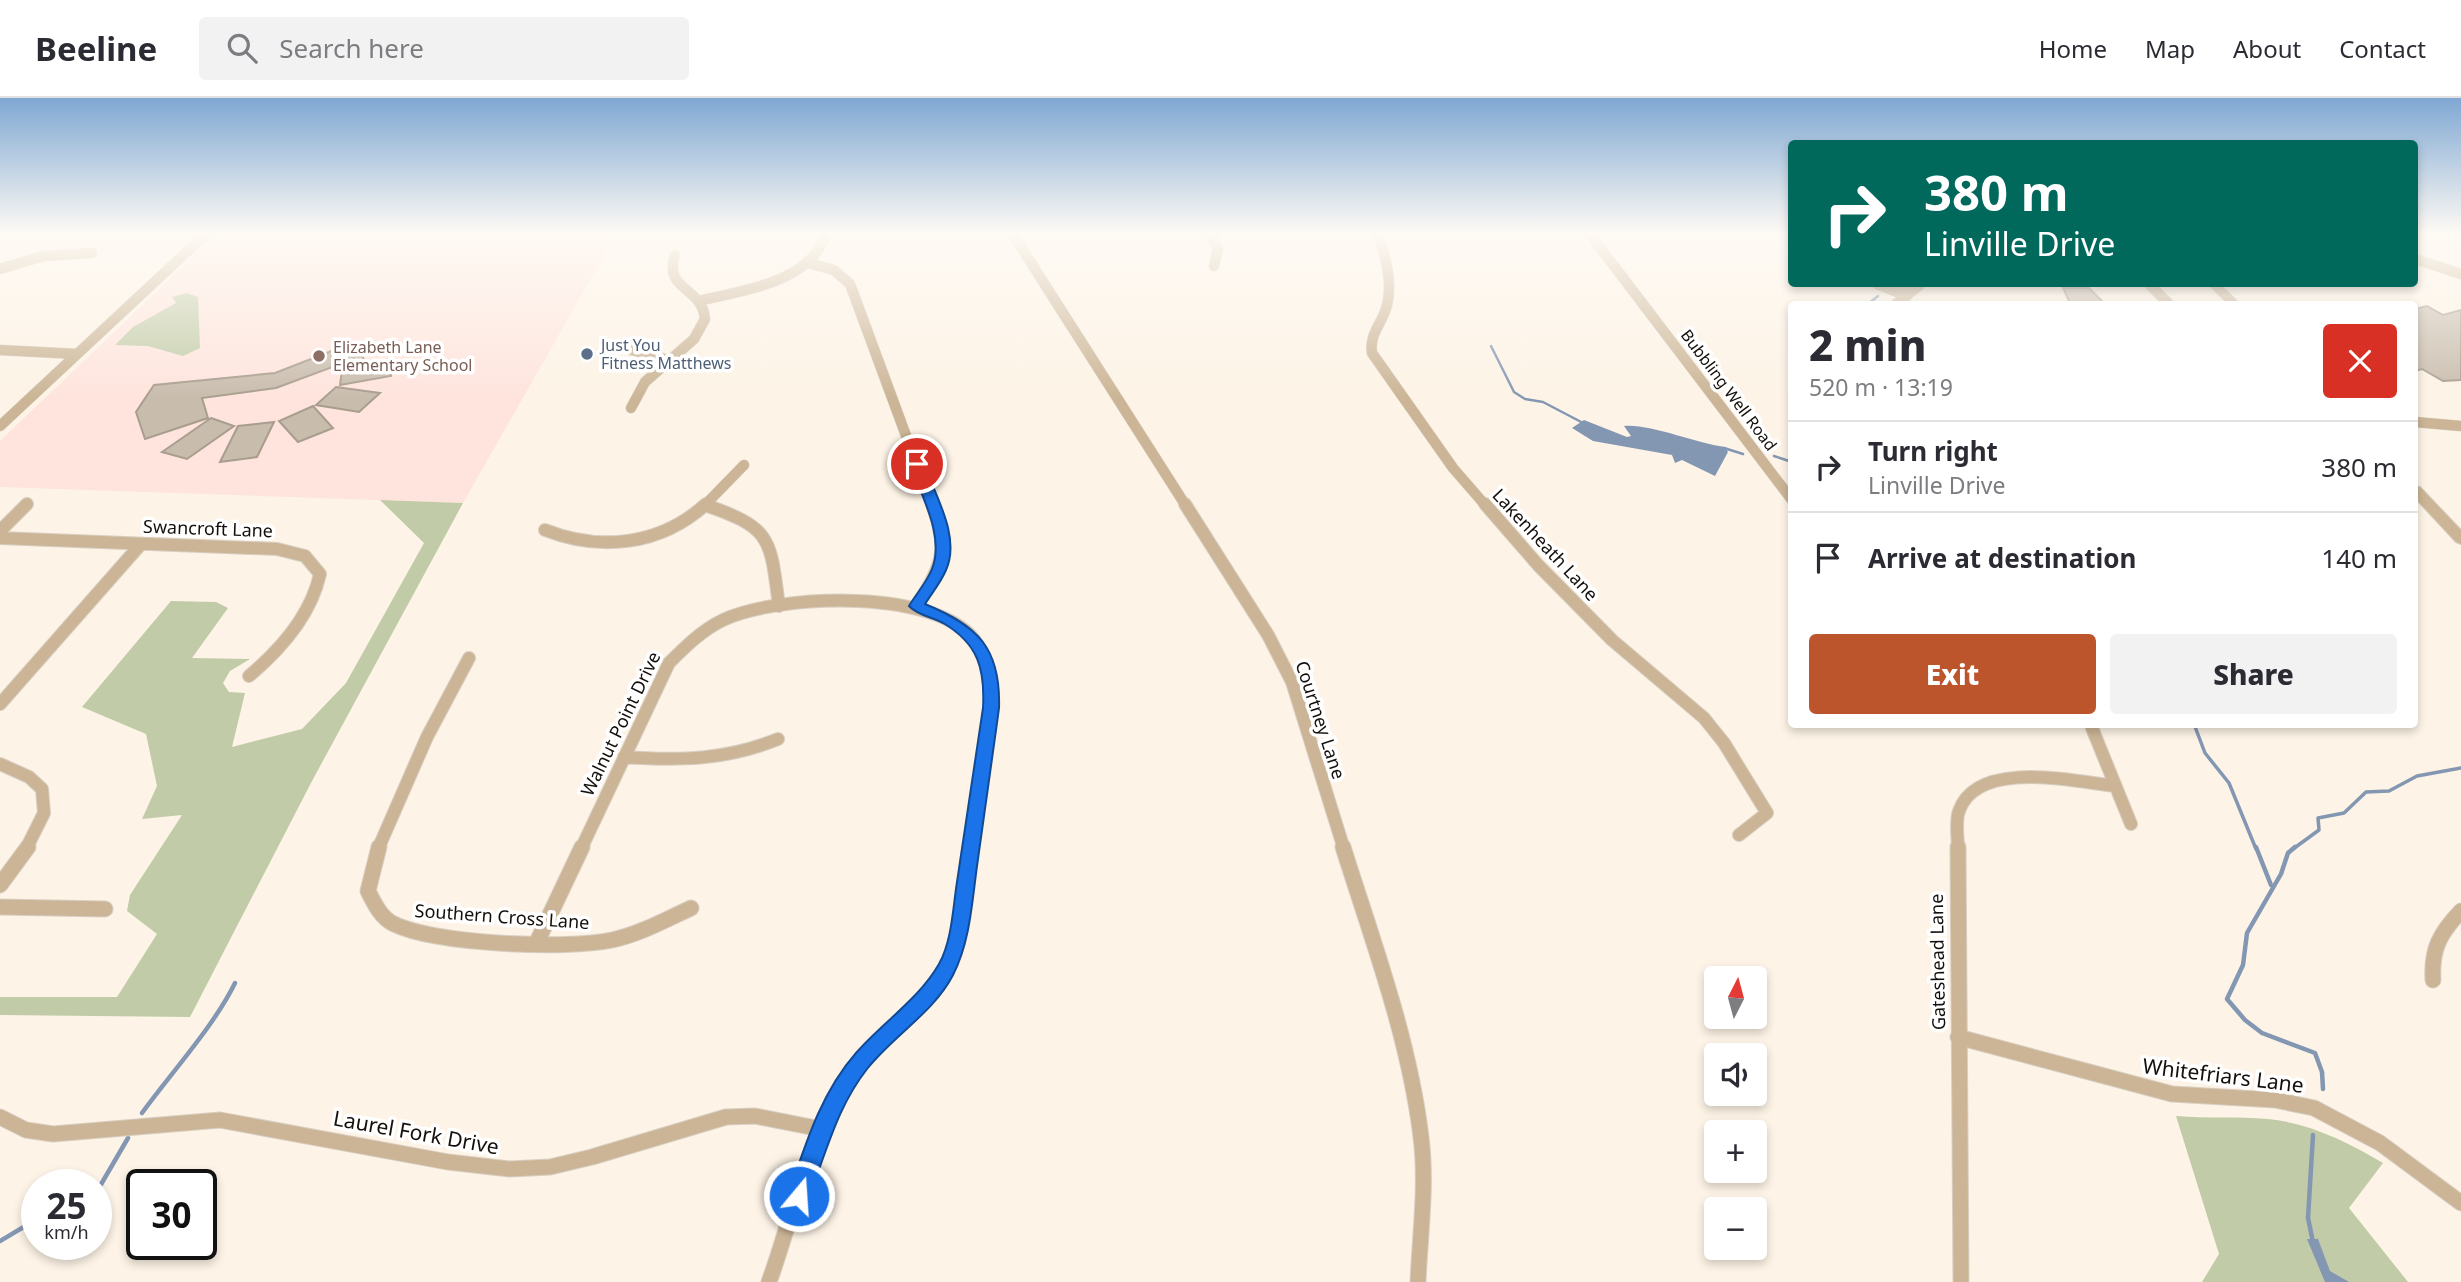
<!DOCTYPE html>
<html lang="en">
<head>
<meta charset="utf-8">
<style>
  body { margin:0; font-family:"Noto Sans",sans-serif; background:#f2f2f3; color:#2b2b33; height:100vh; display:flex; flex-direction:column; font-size:26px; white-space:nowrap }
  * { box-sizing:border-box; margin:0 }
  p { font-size:23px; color:#7c7c81 }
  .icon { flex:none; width:38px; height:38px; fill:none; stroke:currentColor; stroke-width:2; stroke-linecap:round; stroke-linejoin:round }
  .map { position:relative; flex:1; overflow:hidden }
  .sheet { position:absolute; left:1788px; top:203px; width:630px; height:427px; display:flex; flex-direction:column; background:#fff; border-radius:7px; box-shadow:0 4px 10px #0003 }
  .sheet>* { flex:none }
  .banner { position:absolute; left:1788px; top:42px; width:630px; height:147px; border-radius:7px; box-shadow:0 4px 10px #0003; background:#00695c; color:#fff; overflow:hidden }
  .needle { width:46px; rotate:6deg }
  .buttons { position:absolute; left:1704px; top:868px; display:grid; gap:14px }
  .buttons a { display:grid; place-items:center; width:63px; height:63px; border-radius:7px; background:#fff; box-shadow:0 4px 10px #0003; font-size:35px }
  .speed { position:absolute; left:21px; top:1071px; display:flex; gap:14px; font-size:35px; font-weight:700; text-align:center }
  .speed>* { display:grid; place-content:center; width:91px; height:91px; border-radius:50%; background:#fff; box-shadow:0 4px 10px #0003; line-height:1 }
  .speed small { font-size:18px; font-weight:400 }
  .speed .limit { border:4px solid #111; border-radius:10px; background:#fff; color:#111 }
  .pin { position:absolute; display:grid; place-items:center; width:60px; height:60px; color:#fff; margin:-30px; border:4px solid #fff; border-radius:50%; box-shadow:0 2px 7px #0007 }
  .me { position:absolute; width:77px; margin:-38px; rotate:18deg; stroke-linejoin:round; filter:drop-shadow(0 0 5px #0008) }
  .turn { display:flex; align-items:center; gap:24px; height:147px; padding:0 21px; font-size:32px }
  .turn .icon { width:91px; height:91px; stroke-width:2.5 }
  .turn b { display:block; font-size:49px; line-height:60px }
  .round { display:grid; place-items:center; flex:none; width:74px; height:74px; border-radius:7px; background:#f2f2f3 }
  .overview { display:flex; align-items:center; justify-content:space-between; height:119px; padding:0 21px }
  h1 { font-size:42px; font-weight:800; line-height:52px }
  .cta { display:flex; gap:14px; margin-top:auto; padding:14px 21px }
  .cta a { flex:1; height:80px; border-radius:7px; background:#bc552c; color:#fff; font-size:28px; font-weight:800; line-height:80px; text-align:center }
  .cta a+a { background:#f2f2f3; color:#2b2b33 }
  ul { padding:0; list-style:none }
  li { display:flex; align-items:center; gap:21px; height:91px; padding:0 21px; border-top:2px solid #e1e1e2 }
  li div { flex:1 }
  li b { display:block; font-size:26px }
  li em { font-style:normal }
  header { display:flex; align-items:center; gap:42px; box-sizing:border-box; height:98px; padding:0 35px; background:#fff; border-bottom:2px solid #e1e1e2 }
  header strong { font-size:33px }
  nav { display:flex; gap:38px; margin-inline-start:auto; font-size:24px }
  .search { width:490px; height:63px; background:#f2f2f3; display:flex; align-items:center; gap:18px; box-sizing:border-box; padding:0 24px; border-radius:7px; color:#7c7c81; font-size:26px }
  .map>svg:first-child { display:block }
  .education { fill:#fee4dd }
  .forest { fill:#c1cba8 }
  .water { fill:#8397b3 }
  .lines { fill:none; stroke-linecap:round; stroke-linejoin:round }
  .stream-far2 { stroke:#8397b3; stroke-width:2.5 }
  .stream-far1 { stroke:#8397b3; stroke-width:3.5 }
  .stream { stroke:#8397b3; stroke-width:4.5 }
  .building { fill:#c8bcad; stroke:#a99d8e; stroke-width:2 }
  .minor-far2-casing { stroke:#d8cfc3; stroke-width:11 }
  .minor-far1-casing { stroke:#d8cfc3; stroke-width:14 }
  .minor-casing { stroke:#d8cfc3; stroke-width:17 }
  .tertiary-casing { stroke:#d8cfc3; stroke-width:2 }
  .minor-far2 { stroke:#cbb596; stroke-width:10 }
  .minor-far1 { stroke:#cbb596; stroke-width:12 }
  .minor { stroke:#cbb596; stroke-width:15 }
  .tertiary { fill:#cbb596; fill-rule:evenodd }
  .route { fill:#1a73e8; stroke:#114b97; stroke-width:2 }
  .service-dot { fill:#5c6f8a; stroke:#fff; stroke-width:2.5 }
  .education-dot { fill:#8d6e63; stroke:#fff; stroke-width:2.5 }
  .labels { text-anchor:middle; stroke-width:7; stroke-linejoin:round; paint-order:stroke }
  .far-service-label { font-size:16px; fill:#4e5e75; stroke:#fff; text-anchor:start }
  .far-education-label { font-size:16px; fill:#785e54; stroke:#fff; text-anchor:start }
  .far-street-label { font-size:16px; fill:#140f0a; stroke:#fff }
  .street-label { font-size:18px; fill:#140f0a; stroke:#fff }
  .near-street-label { font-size:21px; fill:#140f0a; stroke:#fff }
</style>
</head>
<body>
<header>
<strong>Beeline</strong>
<div class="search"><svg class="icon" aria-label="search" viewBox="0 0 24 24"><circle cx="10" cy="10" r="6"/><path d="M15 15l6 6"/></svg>Search here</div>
<nav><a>Home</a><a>Map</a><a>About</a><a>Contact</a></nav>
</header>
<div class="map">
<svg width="2461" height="1184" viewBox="0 0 2461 1184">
  <rect width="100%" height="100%" fill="#fdf3e6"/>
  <path class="education" d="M218 135H617L463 405 0 389V343Z"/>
  <path class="forest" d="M187 195 198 199 200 250 183 258 148 248 115 247 133 229 176 205 172 199Z
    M380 402 463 405 312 683 190 919 0 917V899H117L157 836 127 813 130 797 182 717 142 721 157 688 146 636 82 609 171 503 216 504 228 510 192 560 250 561 230 573 223 585 229 594 245 595 232 649 302 631 346 585 424 445Z
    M2176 1018C2207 1021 2238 1018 2268 1021 2309 1025 2348 1044 2383 1065L2349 1110 2408 1184H2202L2219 1156Z"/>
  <path class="water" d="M1584 322 1627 339 1631 338 1624 328C1652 326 1694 345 1725 349L1728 354 1715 378 1682 362 1675 365 1672 357 1593 343 1572 330Z
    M2307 1141H2318L2330 1173 2349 1184H2325Z"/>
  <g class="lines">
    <path class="stream-far2" d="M1868 206 1878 198
      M1491 248 1514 294 1525 301 1543 304 1585 326
      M1724 350 1743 356
      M1774 358 1792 364"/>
    <path class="stream-far1" d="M2194 626 2205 655 2229 685 2256 751
      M2293 751 2319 732 2318 720 2344 715 2366 694 2389 693 2417 678 2461 670"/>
    <path class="stream" d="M2256 749 2271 787
      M2295 749 2288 755 2281 776 2247 835 2243 867 2227 901 2245 922 2262 935 2315 955 2322 974 2323 991
      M142 1015C171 975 214 928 235 885
      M2313 1037 2308 1120 2313 1144
      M96 1095 128 1040
      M0 1143 37 1121"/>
  </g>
  <path class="building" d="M2063 190H2089L2105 206 2070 205Z
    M2427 208 2443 217 2461 212V282L2443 283 2422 271 2415 273V211Z
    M352 245 367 265 393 261 391 278 340 287 343 265 276 290 202 300 208 320 145 341 136 314 154 287 275 275Z
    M336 289 380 295 359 314 316 307Z
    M313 308 333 330 298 344 279 323Z
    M211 320 234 328 187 361 162 354Z
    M274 324 257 359 220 364 238 328Z"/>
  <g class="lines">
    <g class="minor-far2-casing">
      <path id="minor-far2" d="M1012 135 1186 408
        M1210 135 1218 151 1214 168
        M1378 135C1385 157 1393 184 1387 207 1383 225 1369 235 1372 255L1453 370 1486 408
        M1589 135 1792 402
        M2415 161 2461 176
        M808 165 834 172 850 186 932 408
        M0 171 43 158 92 155
        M1877 186 1907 198
        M1901 186 1915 191
        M2149 186 2169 206
        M699 203C742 192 812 185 826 135
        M1896 206 1921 186
        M0 252 77 256
        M631 252 669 262
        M631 310 645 284 694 241 705 221C702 188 663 193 675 157
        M2415 324 2461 328
        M0 328 207 135
        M704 408 744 367"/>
    </g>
    <g class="minor-far1-casing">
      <path id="minor-far1" d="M1185 406 1268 537 1292 584 1344 751
        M1485 406 1538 467 1612 542 1704 620 1724 645 1767 715 1739 737
        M705 407C773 430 770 441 779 508
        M545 432C601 454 661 447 706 406
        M0 433 27 406
        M0 440 277 451 305 458 320 476C311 517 280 552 249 578
        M917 508C942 466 949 454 932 406
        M0 606 141 446
        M2092 630 2131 726
        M624 659C679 663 727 662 778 641
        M0 666 29 679 42 691 44 715 26 751
        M378 751 427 639 469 560
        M581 751 669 565C685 549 702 532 723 522 777 496 943 489 978 547 1006 593 978 699 970 751
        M1958 751C1958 740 1955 723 1959 713 1977 661 2073 683 2114 688"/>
    </g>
    <g class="minor-casing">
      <path id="minor" d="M379 749 368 793C374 805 381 820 394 826 435 846 567 852 612 842 640 836 665 822 691 810
        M1343 749C1373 844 1409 940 1421 1039 1427 1087 1420 1136 1418 1184
        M1958 749 1961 1184
        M0 787 28 749
        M0 809 105 811
        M537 844 582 749
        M2433 882C2431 851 2440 835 2461 813
        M1958 939 2172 996 2275 1002 2314 1010 2380 1045 2461 1105
        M0 1019 26 1032 53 1036 220 1022 448 1064 510 1071 550 1069 592 1059 726 1019 755 1018 821 1031
        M769 1184C792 1121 805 1052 839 994 867 946 937 905 954 855 964 827 965 780 970 749"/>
    </g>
    <g class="tertiary-casing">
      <path id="tertiary" d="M2208 186H2220L2240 206H2228Z
        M2415 388 2420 389 2461 432V446L2456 444 2415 400Z"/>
    </g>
    <use href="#minor-far2" class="minor-far2"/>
    <use href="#minor-far1" class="minor-far1"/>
    <use href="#minor" class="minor"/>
    <use href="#tertiary" class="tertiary"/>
  </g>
  <linearGradient id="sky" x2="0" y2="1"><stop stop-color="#7fa8d3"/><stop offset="0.45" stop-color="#fefaf4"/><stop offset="1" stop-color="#fefaf4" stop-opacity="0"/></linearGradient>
  <rect width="2461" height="301" fill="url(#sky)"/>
  <path class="route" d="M917 362 924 366C935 397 961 439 946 472 941 484 932 495 925 506 978 528 1001 550 999 610 992 663 984 716 977 768 972 804 970 844 953 877 934 914 893 938 867 971 835 1012 826 1058 806 1105L799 1109 791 1105 788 1098C805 1048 820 996 856 955 882 925 919 901 939 866 952 843 953 809 957 784 966 726 974 668 983 610 985 572 979 546 943 525 932 519 917 517 909 508 916 496 927 484 932 471 945 438 921 397 910 366Z"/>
  <circle class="service-dot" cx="587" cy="256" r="7"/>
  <circle class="education-dot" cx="319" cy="258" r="7"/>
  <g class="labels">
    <g class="far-service-label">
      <text x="601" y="253">Just You<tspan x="601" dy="18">Fitness Matthews</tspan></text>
    </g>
    <g class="far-education-label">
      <text x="333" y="255">Elizabeth Lane<tspan x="333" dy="18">Elementary School</tspan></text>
    </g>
    <g class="far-street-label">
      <text transform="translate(1729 292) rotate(53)" y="6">Bubbling Well Road</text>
    </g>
    <g class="street-label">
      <text transform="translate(208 431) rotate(2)" y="6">Swancroft Lane</text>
      <text transform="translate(1545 447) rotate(47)" y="6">Lakenheath Lane</text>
      <text transform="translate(1320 622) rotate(72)" y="6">Courtney Lane</text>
      <text transform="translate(621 626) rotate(-64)" y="6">Walnut Point Drive</text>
      <text transform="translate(502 819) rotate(4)" y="6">Southern Cross Lane</text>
      <text transform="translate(1938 864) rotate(-91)" y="6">Gateshead Lane</text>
    </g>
    <g class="near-street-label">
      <text transform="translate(2223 978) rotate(7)" y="7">Whitefriars Lane</text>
      <text transform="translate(416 1035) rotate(10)" y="7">Laurel Fork Drive</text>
    </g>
  </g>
</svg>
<div class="buttons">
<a><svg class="needle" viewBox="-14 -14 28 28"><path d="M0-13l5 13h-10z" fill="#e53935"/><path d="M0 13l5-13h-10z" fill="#7c7c81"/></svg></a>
<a><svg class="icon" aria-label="sound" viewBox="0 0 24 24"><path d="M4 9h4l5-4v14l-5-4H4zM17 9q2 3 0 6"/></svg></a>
<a>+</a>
<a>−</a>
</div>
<div class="speed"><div>25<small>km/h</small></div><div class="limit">30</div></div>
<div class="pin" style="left:917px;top:366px;background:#d93025"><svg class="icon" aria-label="arrive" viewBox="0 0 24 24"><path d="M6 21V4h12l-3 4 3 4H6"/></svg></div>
<svg class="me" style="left:799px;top:1098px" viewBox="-20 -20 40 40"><circle r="17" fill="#1a73e8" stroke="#fff" stroke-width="3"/><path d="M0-11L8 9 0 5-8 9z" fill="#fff"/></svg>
<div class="banner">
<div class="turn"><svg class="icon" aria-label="right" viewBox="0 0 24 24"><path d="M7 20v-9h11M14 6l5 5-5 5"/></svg><div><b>380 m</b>Linville Drive</div></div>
</div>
<section class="sheet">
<div class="overview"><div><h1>2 min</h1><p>520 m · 13:19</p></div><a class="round" style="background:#d93025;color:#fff"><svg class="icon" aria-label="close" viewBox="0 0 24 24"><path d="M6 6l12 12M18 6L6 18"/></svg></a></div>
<ul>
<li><svg class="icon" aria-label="right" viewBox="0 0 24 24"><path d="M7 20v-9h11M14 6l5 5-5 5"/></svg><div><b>Turn right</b><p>Linville Drive</p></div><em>380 m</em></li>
<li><svg class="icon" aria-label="arrive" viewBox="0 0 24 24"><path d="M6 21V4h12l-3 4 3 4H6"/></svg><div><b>Arrive at destination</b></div><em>140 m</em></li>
</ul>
<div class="cta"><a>Exit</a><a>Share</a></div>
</section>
</div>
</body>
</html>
